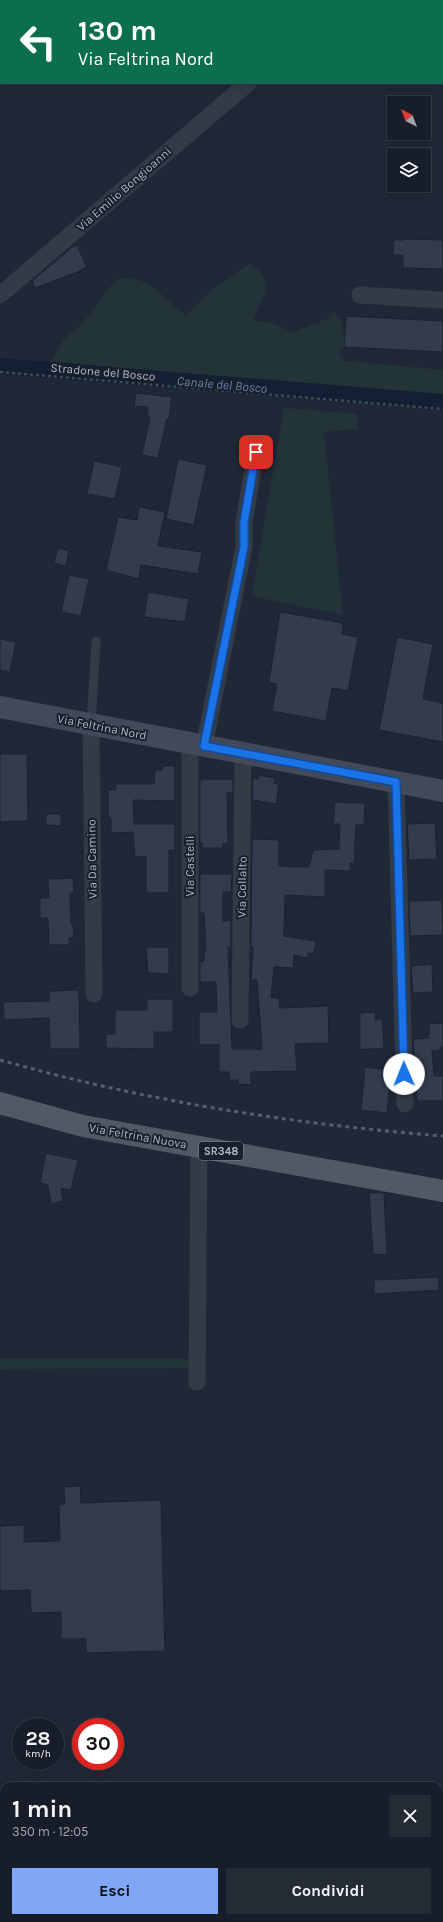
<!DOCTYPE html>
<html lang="it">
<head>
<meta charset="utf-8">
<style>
  body { margin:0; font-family:Karla,sans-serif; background:#252b35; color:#f1f3f6; height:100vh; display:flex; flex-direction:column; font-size:15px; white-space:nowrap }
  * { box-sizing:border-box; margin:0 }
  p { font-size:13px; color:#9fa2a8 }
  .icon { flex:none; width:22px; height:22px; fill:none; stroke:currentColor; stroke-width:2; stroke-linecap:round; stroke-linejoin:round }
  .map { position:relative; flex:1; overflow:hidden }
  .panel { position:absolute; left:0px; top:1782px; width:443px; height:140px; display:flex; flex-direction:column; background:#181e29; border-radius:12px 12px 0 0; box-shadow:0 2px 10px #0003,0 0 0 1px #363c46 }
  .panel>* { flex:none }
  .banner { position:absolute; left:0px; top:0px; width:443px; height:84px; box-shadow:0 2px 10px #0003,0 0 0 1px #363c46; background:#0b6e4f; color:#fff; overflow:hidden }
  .needle { width:26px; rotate:318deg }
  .fabs { position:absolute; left:387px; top:96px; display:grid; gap:8px }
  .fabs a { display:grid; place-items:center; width:44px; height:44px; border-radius:0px; background:#181e29; box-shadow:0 2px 10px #0003,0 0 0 1px #363c46; font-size:20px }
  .speed { position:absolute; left:12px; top:1718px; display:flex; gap:8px; font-size:20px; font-weight:700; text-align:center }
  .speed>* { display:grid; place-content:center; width:52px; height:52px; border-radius:50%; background:#181e29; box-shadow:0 2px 10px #0003,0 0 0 1px #363c46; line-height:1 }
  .speed small { font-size:10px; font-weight:400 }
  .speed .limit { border:6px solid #d22; background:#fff; color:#111 }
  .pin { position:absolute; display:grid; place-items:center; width:34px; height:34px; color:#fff; margin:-17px; border-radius:8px; box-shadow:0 2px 6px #0006 }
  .me { position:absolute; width:44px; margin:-22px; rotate:359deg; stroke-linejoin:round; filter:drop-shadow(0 0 3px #0008) }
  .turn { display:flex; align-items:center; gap:14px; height:84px; padding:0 12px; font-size:18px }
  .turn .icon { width:52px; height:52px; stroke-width:2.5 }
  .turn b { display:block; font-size:28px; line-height:34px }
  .round { display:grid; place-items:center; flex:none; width:42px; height:42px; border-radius:0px; background:#252b35 }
  .headline { display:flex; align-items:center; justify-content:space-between; height:68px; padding:0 12px }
  h1 { font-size:24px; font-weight:700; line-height:30px }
  .button { display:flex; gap:8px; margin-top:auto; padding:8px 12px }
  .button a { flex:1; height:46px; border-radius:0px; background:#80a7f6; color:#111; font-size:16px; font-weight:700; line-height:46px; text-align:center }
  .button a+a { background:#252b35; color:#f1f3f6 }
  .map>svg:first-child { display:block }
  .green { fill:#223438 }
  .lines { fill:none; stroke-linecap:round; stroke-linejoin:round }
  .canal { stroke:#141f34; stroke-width:16 }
  .building { fill:#323c4e; stroke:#1b222e }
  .path { stroke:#3a4d50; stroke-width:2.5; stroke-dasharray:3 3; stroke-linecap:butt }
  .service { stroke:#333b47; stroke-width:9 }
  .minor { stroke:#333b47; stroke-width:17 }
  .secondary { stroke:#41495a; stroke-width:22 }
  .primary { stroke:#515967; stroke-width:22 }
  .rail { stroke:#555e6e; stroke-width:3; stroke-dasharray:4 4; stroke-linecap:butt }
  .route-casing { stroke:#114b97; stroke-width:10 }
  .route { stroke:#1a73e8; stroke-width:7 }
  .labels { text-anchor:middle; stroke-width:4; stroke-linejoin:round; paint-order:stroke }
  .shield { fill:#19202c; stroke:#818896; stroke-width:1 }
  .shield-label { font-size:11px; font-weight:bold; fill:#aeb5c4 }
  .street-label { font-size:12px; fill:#aeb5c4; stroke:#19202c }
  .water-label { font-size:13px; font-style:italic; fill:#667da3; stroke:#19202c }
</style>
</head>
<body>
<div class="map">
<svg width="443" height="1922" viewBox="0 0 443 1922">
  <rect width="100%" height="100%" fill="#202837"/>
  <path class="green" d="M248 264 261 272 267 286 253 321 269 322 292 332 325 320 334 312 341 321 346 345 338 352 345 361 443 370V396L377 393 51 361 64 339 82 324 116 279C123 279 134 278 141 281 159 288 171 305 186 315L216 287Z
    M284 408 357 414 358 429 324 432 343 615 252 596Z
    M0 1359H202L203 1368 0 1369Z
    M90 1918H177L196 1922H61Z
    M265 1918H387L398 1922H260Z"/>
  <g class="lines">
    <path class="canal" d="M0 366 443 402"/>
  </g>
  <path class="building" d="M404 239 443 240V269L403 268V255H393L394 240H404Z
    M77 245 87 267 75 273 35 288 32 281 71 248Z
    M346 316 443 321V352L344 347Z
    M136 393 172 397 169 419H167L158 458 142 455 150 417H147L148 407 134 406Z
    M178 459 207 465 194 525 166 519Z
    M94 461 122 467 115 499 87 494Z
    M139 507 165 512 158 546 202 552 198 574 141 565 139 579 106 570 118 517 137 520Z
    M58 548 69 551 66 566 54 563Z
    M69 575 89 579 81 616 61 612Z
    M148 592 189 599 185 622 144 617Z
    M280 612 343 623 342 634 358 637 348 691 332 688 326 721 272 711 277 684 269 682Z
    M397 637 433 644 423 699 443 703V742L379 730Z
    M0 639 16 642 10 672 0 670Z
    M0 754H27L28 821 0 822Z
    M162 766H175V801L133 800 134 824H175V850H169V893H146V856L135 857 133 832 111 833V819L108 814V790H116L115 784H154L155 770H162Z
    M258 775 275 778 274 783 279 784 276 804 252 800 253 778 258 779Z
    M200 779H233V794L227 792 228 844H223V848H202V843H200Z
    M335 802 365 803 364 825H356L354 864 350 863V871L325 870V897L285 895 284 936 316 941 314 954 308 953 307 958 294 955 293 968 274 967 271 998H279L280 1008 328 1006 329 1043 295 1044 297 1071 251 1072V1085L238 1084V1080H229V1072H219V1045H199V1012H217L216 982H200V962L204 961V952H206L204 913H200V874H232L231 892H223V921L231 920V947H228L232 1049H262L257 980H251L253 947H251L252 839 279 840V866L309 867 313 850 339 849 340 824H333Z
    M46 814H61V826L46 825Z
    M435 823 437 859 409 860 407 824Z
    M73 878 74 893H70L71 924H73L74 938H69V945H49L48 918H40V898H49L48 879Z
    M442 900 443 935 410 936 409 901Z
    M146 947H169V974L148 973Z
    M432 964 433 992 413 993 411 966Z
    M79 990 80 1049H50L49 1018 4 1020 3 1002 49 1001V991Z
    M147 999H173V1032H154V1049L106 1048V1034H115V1010H147Z
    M375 1012V1020L382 1019 384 1048 360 1050V1013Z
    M443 1023V1047H440V1050L432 1051 434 1076H443V1101H417L413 1039 429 1038V1024Z
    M365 1067 391 1070 387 1113 361 1110Z
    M46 1153 78 1160 71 1190 61 1188 63 1201 51 1204 48 1185 40 1183Z
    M380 1192 384 1193 387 1254 373 1255 369 1193Z
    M438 1277 439 1290 374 1294V1280Z
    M80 1486 81 1503 161 1500 165 1651 86 1653V1639H61V1612L31 1613 30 1590 0 1591V1526L24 1525V1542L60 1541 59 1504H65L64 1487Z"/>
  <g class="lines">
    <path class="path" d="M0 372 443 409"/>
    <path class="service" d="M91 724 96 641"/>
    <path class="minor" d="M57 1 58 0
      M331 1 332 0
      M0 51 1 50
      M0 295 248 83
      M360 295 443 300
      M91 724 94 994
      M204 746 244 547V522L256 452
      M396 782 405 1104
      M190 988V744
      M240 1020 243 753
      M197 1382 199 1147"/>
    <path class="secondary" d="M0 707 443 791"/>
    <path class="primary" d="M0 1103 83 1126 443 1191"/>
    <path class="rail" d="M0 1060C144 1101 293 1124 443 1136"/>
  </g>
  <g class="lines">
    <g class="route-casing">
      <path id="route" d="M256 452 244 522V547L204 746 396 782 404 1074"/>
    </g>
    <use href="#route" class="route"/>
  </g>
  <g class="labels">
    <rect class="shield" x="199" y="1142" width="44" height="18" rx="3"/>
    <g class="shield-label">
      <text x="221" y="1155">SR348</text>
    </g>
    <g class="street-label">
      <text transform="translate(124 189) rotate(-41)" y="4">Via Emilio Bongioanni</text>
      <text transform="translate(103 372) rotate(5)" y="4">Stradone del Bosco</text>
      <text transform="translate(102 727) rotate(11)" y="4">Via Feltrina Nord</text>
      <text transform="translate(92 859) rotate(-91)" y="4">Via Da Camino</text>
      <text transform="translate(190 866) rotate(-90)" y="4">Via Castelli</text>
      <text transform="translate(242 887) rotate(-89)" y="4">Via Collalto</text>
      <text transform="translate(138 1136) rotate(10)" y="4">Via Feltrina Nuova</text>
    </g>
    <g class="water-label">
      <text transform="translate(222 384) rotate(5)" y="5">Canale del Bosco</text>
    </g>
  </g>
</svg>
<div class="fabs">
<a><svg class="needle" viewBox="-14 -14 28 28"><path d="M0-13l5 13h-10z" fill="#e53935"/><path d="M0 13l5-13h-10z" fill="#9fa2a8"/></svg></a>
<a><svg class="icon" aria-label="layers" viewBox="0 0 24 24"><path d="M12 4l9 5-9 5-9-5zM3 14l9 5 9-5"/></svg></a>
</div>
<div class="speed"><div>28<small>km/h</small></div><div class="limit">30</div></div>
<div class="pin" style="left:256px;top:452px;background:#d93025"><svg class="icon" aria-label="arrive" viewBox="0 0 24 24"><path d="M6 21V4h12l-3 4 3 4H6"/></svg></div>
<svg class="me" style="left:404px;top:1074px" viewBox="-20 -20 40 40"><circle r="19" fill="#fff"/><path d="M0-13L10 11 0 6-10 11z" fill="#1a73e8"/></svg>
<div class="banner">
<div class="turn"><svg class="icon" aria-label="left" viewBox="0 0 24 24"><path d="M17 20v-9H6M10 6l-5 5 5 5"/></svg><div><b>130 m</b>Via Feltrina Nord</div></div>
</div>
<section class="panel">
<div class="headline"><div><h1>1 min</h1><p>350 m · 12:05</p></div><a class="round"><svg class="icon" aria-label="close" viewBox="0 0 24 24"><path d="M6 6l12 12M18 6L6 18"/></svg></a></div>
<div class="button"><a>Esci</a><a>Condividi</a></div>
</section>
</div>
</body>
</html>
